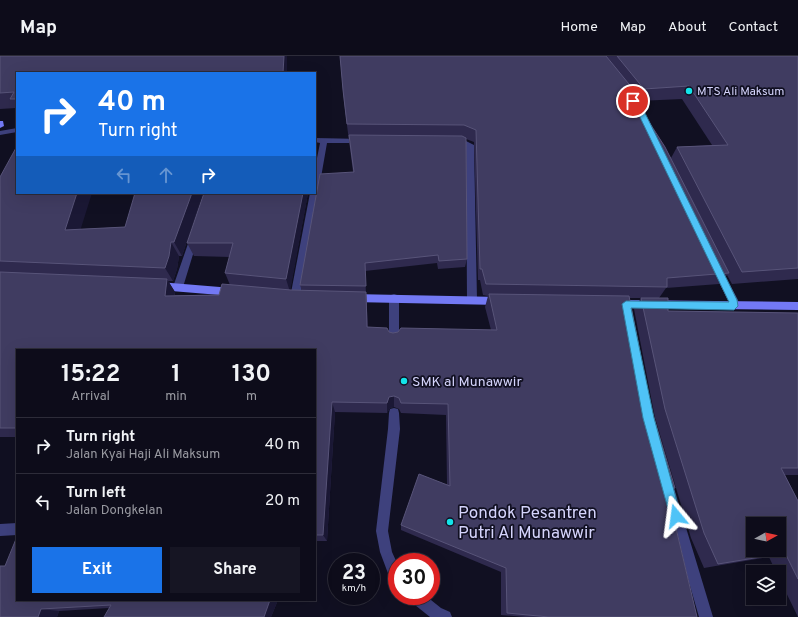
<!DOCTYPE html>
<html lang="en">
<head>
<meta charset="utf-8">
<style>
  body { margin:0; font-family:Overpass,sans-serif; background:#161523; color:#f1f3f6; height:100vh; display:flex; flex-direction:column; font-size:15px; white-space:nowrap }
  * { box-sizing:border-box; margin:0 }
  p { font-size:13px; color:#9a9ba2 }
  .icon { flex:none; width:22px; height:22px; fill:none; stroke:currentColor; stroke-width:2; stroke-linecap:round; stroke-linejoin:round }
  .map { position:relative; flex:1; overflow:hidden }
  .sheet { position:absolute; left:16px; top:293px; width:300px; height:252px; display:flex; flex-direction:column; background:#0d0c1a; border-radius:0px; box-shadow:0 4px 16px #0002,0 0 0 1px #2d2c39 }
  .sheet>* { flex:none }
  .hud { position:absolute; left:16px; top:16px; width:300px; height:122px; border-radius:0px; box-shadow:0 4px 16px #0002,0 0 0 1px #2d2c39; background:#1a73e8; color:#fff; overflow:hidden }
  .needle { width:26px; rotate:82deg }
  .controls { position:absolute; left:746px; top:461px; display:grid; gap:8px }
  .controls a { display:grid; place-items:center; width:40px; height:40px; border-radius:0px; background:#0d0c1a; box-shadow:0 4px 16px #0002,0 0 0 1px #2d2c39; font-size:20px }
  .speed { position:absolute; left:328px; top:497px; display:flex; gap:8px; font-size:20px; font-weight:700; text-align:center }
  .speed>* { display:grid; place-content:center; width:52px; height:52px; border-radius:50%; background:#0d0c1a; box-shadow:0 4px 16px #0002,0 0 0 1px #2d2c39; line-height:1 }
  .speed small { font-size:10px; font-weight:400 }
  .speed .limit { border:6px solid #d22; background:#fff; color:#111 }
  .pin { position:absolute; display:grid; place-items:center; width:34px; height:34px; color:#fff; margin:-17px; border:2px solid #fff; border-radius:50%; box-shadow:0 1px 4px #0007 }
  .me { position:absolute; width:44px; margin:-22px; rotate:344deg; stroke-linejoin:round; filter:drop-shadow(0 0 3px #0008) }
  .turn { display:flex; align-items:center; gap:14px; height:84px; padding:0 16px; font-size:18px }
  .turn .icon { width:52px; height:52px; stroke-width:2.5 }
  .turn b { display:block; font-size:28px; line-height:34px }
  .lanes { display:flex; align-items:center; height:38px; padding:0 16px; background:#0003; justify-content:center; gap:20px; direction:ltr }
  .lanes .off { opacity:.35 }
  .eta { display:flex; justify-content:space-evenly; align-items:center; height:68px; text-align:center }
  .eta b { font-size:24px; font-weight:700; line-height:28px }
  .cta { display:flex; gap:8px; margin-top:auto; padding:8px 16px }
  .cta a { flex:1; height:46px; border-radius:0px; background:#1a73e8; color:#fff; font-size:16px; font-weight:700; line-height:46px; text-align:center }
  .cta a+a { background:#161523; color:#f1f3f6 }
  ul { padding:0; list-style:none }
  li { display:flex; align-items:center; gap:12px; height:56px; padding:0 16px; border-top:1px solid #2d2c39 }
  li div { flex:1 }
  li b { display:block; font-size:15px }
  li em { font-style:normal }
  header { display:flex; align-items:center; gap:24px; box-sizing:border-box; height:56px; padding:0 20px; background:#0d0c1a; border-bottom:1px solid #2d2c39 }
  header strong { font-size:19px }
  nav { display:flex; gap:22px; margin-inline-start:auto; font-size:14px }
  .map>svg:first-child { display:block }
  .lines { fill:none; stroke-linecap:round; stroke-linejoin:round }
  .street { fill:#3e417d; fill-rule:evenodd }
  .secondary { fill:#7379f4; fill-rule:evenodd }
  .wall { fill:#2f2a4e; fill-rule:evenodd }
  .shaded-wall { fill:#1b1835 }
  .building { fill:#403c61; stroke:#585479; fill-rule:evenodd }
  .route { fill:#4fc3f7; stroke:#337fa1 }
  .poi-dot { fill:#13e4e9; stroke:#111022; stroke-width:1.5 }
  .labels { text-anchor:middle; stroke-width:3.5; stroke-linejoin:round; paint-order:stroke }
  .far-poi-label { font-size:12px; fill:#d5d4fc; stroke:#111022; text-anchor:start }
  .poi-label { font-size:14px; fill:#d5d4fc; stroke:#111022; text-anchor:start }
  .near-poi-label { font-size:17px; fill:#d5d4fc; stroke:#111022; text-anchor:start }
</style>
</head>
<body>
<header>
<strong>Map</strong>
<nav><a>Home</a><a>Map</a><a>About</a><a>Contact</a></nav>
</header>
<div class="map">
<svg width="798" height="561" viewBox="0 0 798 561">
  <rect width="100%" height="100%" fill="#111022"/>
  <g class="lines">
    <path class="street" d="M17 72V76L0 79V75Z
      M315 82 363 83 367 85 363 87H327L300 242 298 245H292L290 242 310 137H315V112L320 87 315 86Z
      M450 83H462L474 89 477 244 475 247H469L467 244 466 90 461 87H450Z
      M194 179 198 182 183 231 181 234H175L173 231 190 182Z
      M717 209 720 210 738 244 739 250 737 253H731L728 244 712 213Z
      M394 238 397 239 399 242V284L398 287 394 288 390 287 389 284V242L391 239Z
      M394 352 398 353 399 357 400 373 388 475 392 496 397 507V530L392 528 380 496 376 475 388 373 389 357 390 353Z
      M665 416 669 418 671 422 713 561H699L659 422 661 418Z
      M17 467V479L0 480V468Z
      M408 540H426L441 552 450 556 452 561H430L410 545Z"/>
    <path class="secondary" d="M0 65H3L4 70 0 72Z
      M159 226 232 232 235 233 237 236 235 239 232 240 159 234 156 233 154 230 156 227Z
      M352 238 500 241 503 242 505 245 503 248 500 249 352 246 349 245 347 242 349 239Z
      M618 244 798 246V254L618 252 615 251 613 248 615 245Z"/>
  </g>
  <path class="wall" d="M0 0H287V17H17V52H16L0 53Z
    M340 0H798V223L732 228 727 219 719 228 666 232 659 242 668 255 798 257V419H785L798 445V561L779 522V516H776L769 501 704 512 691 482 655 362 634 253 641 242H629L668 436 697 561H525L501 559V516L401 474V469L447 429 446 359 401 357 399 353 394 351 390 352 387 357 335 356 327 485H315V294H17V381H0V121L81 173 125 171 203 137 182 200H179L177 213 173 225H168L175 236V239H219L230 229 225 217 230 201 194 200 187 187 204 137H308L290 234 302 235 300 229 353 116 344 46ZM632 37 638 45 682 43 712 89 677 91 671 102 631 38ZM466 83 474 86 478 224H480L483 239 488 240 485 251 491 274 393 277 368 271 366 238 365 215 437 207 438 213 465 211 467 203Z
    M5 510 17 544H278L271 561 109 552 59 555 57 561H0Z"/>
  <path class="shaded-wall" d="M284 0H287V17H283Z
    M77 137H92L76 188 65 174Z
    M192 137H203L182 200 174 186Z
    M303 137H308L290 236 286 223Z
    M171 186 179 200 177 213 173 225 165 212Z
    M167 223 175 236 173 252 165 240Z
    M366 236 367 249 368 283 367 271Z
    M394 340V351L390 352 387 357V347L389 341Z
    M332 346 335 356 327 485 323 479Z
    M270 544H278L271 561H264Z
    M41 553 59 555 57 561H38Z"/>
  <path class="building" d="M0 0H284L283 17H17V43H10L14 36 0 37Z
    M340 0H606L633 33H628L665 91 729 217 667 222V231L486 228 482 213H480L476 74 464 69 347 68 343 34Z
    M617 0H798V212L742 216 677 91 728 89 689 30 644 33Z
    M349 79 462 80 466 82 467 203 439 205 438 199 365 207 366 230 300 229 320 118 354 116Z
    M17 90V137H77L65 174 125 171 135 137H192L174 186H171L169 200 165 212 0 205V121Z
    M204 137H303L286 223 225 217 233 187H187Z
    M0 216 167 223 165 240 219 239 222 228 291 234 366 236 367 271 387 272 389 276 393 277 398 276 401 272 497 274 489 238 629 240 651 352 675 432 667 434 697 561H549L507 557 506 512 401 469 419 418 450 430 448 348 401 347 399 342 394 340 389 341 387 347 332 346 323 479H315V294H17V372H0Z
    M641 242H668V255L798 257V412H781L798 445V523L785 497 718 508 704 477 665 353ZM753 468H779V494H753Z
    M16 483H17V544H270L264 561H104L111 549 41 553 38 561H0V510H5Z"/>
  <path class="route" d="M630 43H635L644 55 737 244 738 250 734 254 631 252 654 362 681 460 680 463 676 465 672 463 670 460 643 362 622 248 626 245 729 246 637 55 629 45Z"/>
  <g class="poi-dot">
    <circle cx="689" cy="35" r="4"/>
    <circle cx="404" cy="325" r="4"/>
    <circle cx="450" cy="466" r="4"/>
  </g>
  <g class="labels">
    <g class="far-poi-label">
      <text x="697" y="39">MTS Ali Maksum</text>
    </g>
    <g class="poi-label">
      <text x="412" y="330">SMK al Munawwir</text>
    </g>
    <g class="near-poi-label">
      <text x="458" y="462">Pondok Pesantren<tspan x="458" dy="20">Putri Al Munawwir</tspan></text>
    </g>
  </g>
</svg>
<div class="controls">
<a><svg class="needle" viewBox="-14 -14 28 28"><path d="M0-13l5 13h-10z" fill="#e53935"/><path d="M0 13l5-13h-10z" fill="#9a9ba2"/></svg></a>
<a><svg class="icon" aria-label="layers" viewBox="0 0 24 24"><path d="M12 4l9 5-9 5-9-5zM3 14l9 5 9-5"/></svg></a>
</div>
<div class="speed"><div>23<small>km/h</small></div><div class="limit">30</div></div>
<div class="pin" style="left:633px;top:45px;background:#d93025"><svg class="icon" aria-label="arrive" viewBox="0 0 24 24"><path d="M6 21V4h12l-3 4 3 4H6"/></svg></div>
<svg class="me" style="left:676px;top:460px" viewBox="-20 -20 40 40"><path d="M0-17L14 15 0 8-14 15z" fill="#4fc3f7" stroke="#fff" stroke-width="4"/></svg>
<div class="hud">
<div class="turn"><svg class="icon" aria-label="right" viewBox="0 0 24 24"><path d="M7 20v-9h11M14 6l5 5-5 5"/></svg><div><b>40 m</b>Turn right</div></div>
<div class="lanes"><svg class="icon off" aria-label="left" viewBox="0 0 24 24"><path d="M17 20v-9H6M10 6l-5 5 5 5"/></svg><svg class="icon off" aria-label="ahead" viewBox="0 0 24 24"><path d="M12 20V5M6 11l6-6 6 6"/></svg><svg class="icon" aria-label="right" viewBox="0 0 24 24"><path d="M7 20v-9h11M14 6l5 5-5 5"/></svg></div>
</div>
<section class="sheet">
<div class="eta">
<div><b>15:22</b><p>Arrival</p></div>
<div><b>1</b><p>min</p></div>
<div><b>130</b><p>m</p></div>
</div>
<ul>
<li><svg class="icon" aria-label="right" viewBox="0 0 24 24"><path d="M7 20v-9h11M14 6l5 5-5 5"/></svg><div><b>Turn right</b><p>Jalan Kyai Haji Ali Maksum</p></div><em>40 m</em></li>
<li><svg class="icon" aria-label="left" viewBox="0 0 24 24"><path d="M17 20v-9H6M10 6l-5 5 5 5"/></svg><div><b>Turn left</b><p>Jalan Dongkelan</p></div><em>20 m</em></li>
</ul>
<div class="cta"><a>Exit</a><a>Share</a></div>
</section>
</div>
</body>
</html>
